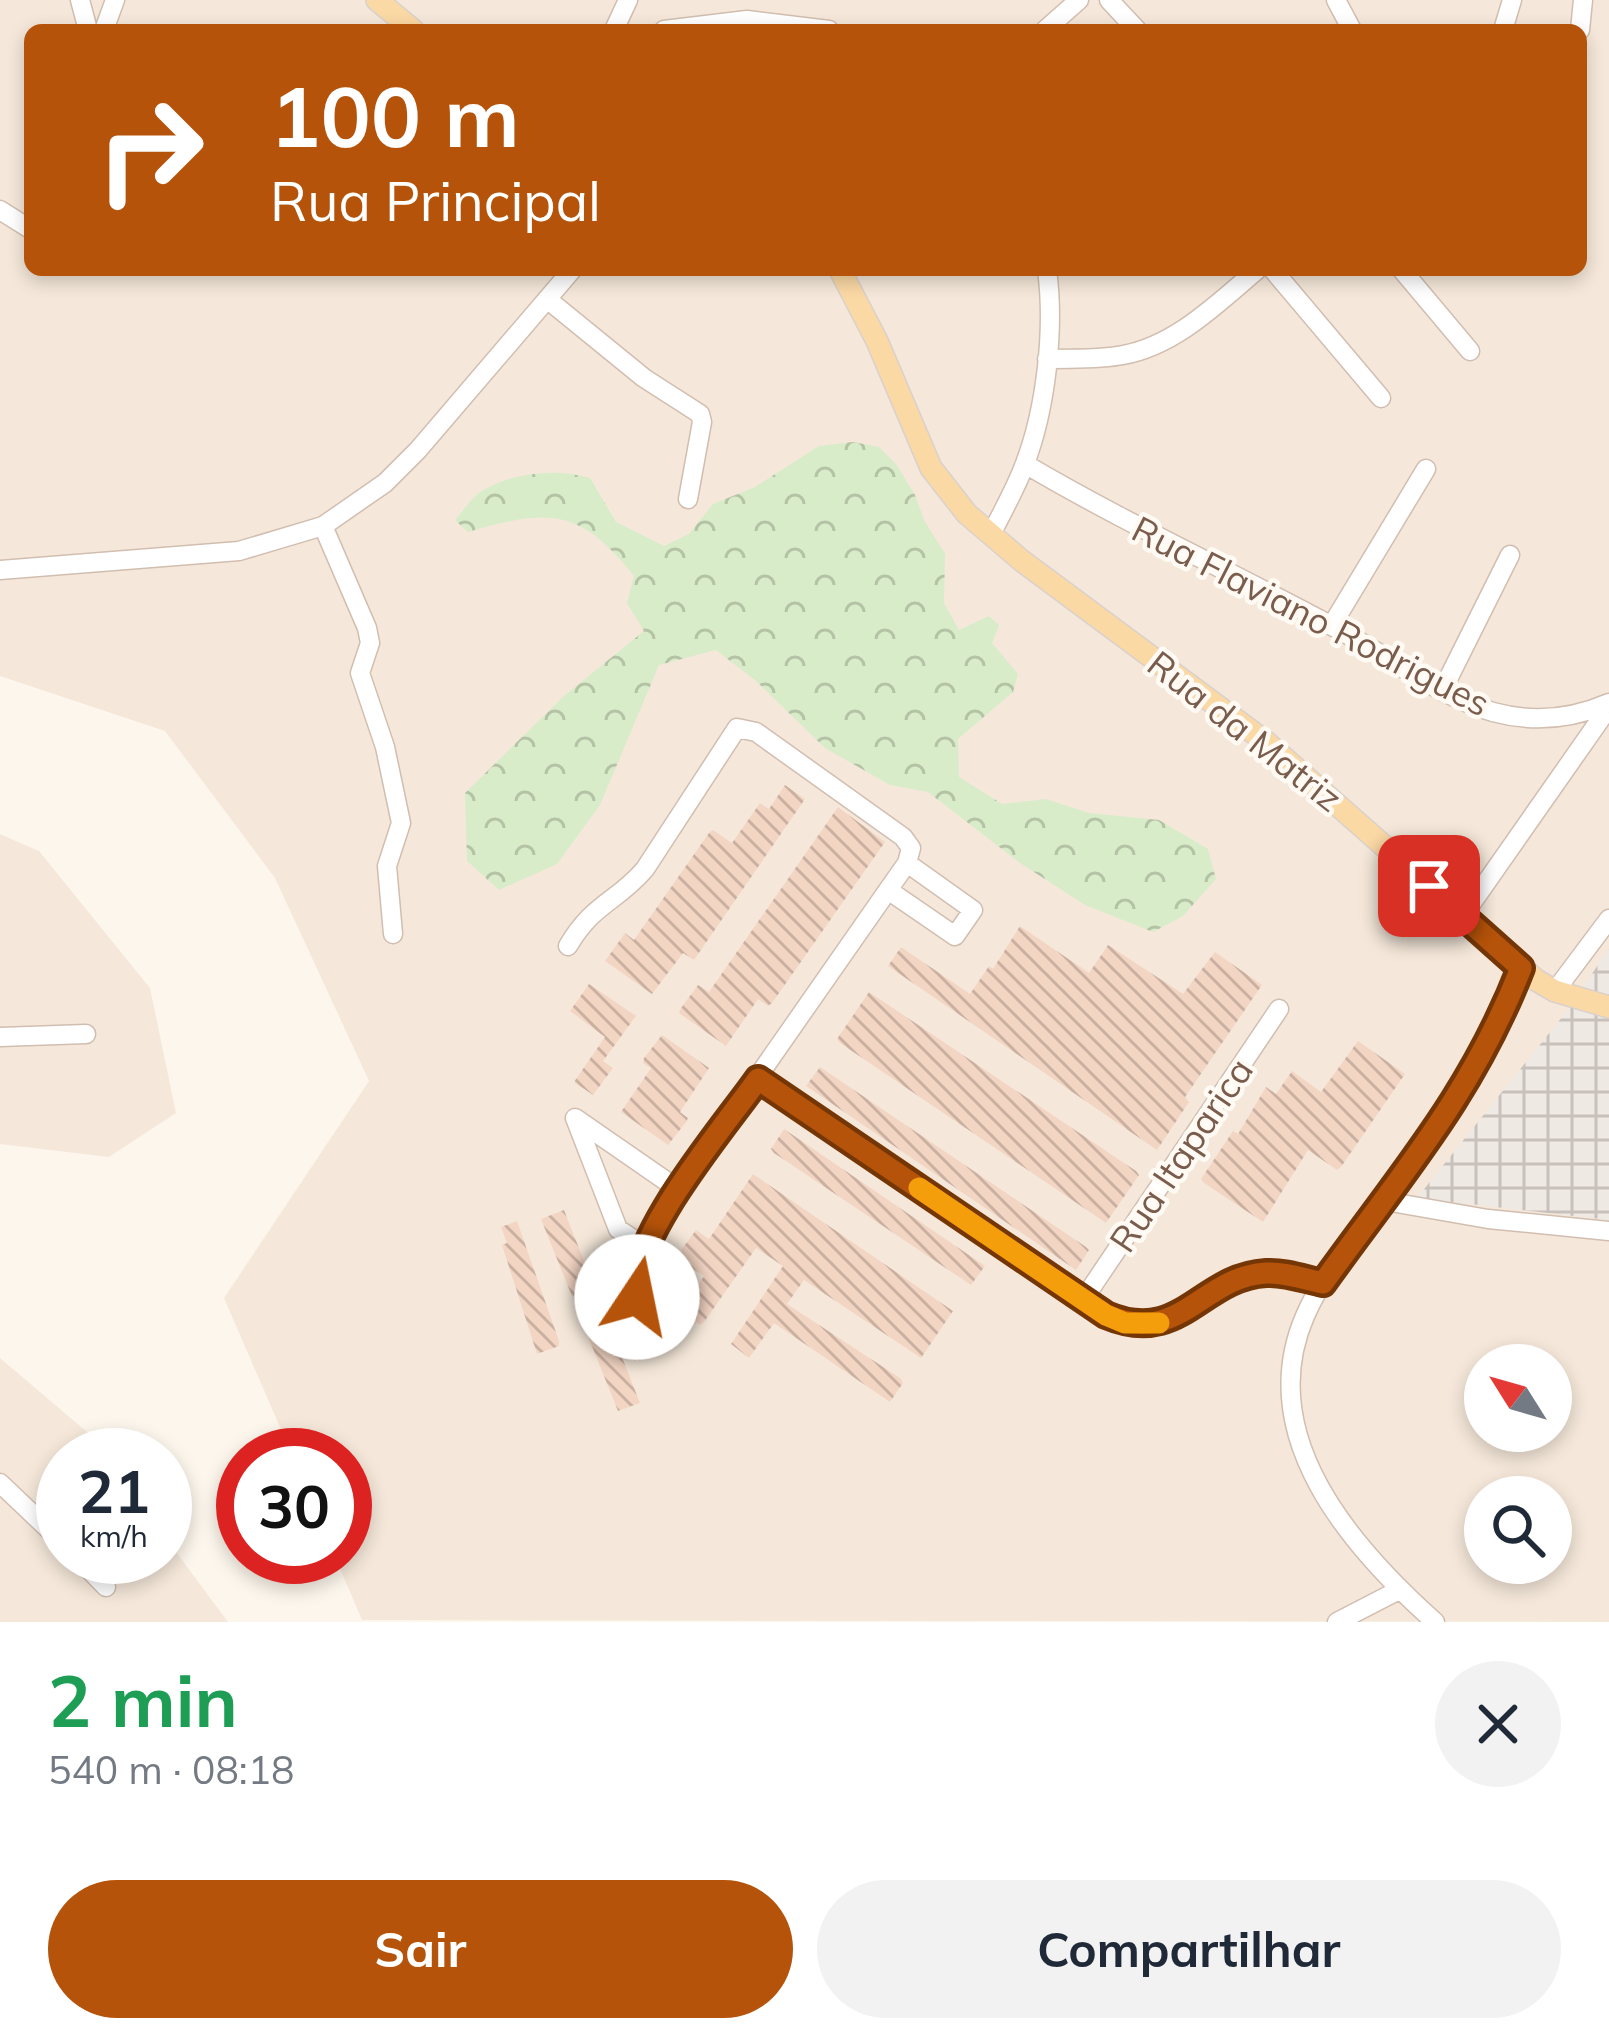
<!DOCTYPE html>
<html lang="pt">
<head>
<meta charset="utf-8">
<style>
  body { margin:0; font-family:Mulish,sans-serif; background:#f2f2f3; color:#1f2937; height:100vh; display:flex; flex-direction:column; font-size:45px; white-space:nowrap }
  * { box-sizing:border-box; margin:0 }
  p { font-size:39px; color:#747a83 }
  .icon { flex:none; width:66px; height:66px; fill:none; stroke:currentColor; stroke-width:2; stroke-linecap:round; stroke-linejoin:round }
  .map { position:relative; height:1622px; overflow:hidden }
  .panel { display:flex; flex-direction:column; background:#fff; flex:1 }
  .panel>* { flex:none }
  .banner { position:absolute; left:24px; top:24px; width:1563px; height:252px; border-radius:18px; box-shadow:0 6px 18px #0003; background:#b45309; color:#fff; overflow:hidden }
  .needle { width:78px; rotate:307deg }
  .fabs { position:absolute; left:1464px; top:1344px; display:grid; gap:24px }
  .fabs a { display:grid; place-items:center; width:108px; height:108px; border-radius:50%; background:#fff; box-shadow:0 6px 18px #0003; font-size:60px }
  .speed { position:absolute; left:36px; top:1428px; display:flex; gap:24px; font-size:60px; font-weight:700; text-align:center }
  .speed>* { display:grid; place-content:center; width:156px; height:156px; border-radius:50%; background:#fff; box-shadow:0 6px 18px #0003; line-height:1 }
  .speed small { font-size:30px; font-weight:400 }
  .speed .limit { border:18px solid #d22; background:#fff; color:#111 }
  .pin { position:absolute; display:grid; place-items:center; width:102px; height:102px; color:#fff; margin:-51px; border-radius:24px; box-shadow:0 6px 18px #0006 }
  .me { position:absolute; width:132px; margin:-66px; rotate:11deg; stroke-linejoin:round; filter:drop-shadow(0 0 9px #0008) }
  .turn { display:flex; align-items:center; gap:42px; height:252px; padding:0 48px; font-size:54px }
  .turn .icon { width:156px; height:156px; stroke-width:2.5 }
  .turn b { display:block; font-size:84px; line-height:102px }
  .round { display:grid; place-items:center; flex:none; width:126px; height:126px; border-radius:63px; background:#f2f2f3 }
  .overview { display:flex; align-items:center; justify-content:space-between; height:204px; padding:0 48px }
  h1 { font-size:72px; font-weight:700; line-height:90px; color:#1e9e55 }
  .primary-button { display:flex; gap:24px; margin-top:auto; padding:24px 48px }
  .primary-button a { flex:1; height:138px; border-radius:72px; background:#b45309; color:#fff; font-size:48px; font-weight:700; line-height:138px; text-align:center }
  .primary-button a+a { background:#f2f2f3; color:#1f2937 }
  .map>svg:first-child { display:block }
  .residential { fill:#f5e8da; fill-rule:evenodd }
  .industrial { fill:url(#industrial-grid) }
  .forest { fill:url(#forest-crowns) }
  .building { fill:url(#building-back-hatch) }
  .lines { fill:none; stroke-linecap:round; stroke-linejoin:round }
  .minor-casing { stroke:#d1beb0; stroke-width:21 }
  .major-casing { stroke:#dad1cd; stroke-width:24 }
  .minor { stroke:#fff; stroke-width:18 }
  .major { stroke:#fbd9a5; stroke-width:21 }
  .route-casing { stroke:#753606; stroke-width:30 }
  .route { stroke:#b45309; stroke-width:21 }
  .slow { stroke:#f59e0b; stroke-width:21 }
  .labels { text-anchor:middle; stroke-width:9; stroke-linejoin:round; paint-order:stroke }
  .street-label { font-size:36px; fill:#7a5c4d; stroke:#fffaf3 }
</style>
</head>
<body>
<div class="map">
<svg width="1609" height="1622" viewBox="0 0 1609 1622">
  <defs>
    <pattern id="industrial-grid" width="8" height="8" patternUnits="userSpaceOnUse" patternTransform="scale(3)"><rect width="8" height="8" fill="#efe9e4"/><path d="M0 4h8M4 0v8" fill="none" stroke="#c7c0bb"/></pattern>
    <pattern id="forest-crowns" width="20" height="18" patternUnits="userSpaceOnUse" patternTransform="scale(3)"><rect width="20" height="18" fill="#d8ecc9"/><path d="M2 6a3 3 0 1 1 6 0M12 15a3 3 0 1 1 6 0" fill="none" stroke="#b4c2a5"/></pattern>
    <pattern id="building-back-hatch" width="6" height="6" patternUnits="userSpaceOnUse" patternTransform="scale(3)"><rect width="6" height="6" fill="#f3d5c3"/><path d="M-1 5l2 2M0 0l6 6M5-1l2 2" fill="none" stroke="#cab0a1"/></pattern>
  </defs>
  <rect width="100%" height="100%" fill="#fdf6ec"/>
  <path class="residential" d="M0 0H1609V1622L362 1620 335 1557H345V1455H292L224 1298 369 1081 275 878 165 731 0 676ZM30 30H1581V270H30ZM1485 1365H1551V1431H1485ZM1485 1497H1551V1563H1485Z
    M0 834 39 851 150 988 176 1113 109 1157 0 1144Z
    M0 1358 87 1432 104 1455H63V1557H165V1537L228 1622H0Z"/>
  <path class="industrial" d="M1609 949V1220L1417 1198 1563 1016Z"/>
  <path class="forest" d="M853 442 879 447 896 464 915 495 924 520 945 554 944 603 959 630 989 616 999 625 992 643 1018 674 1013 692 958 739 959 777 1002 804 1046 799 1089 813 1159 820 1208 849 1216 879 1183 916 1153 932 1085 905 1020 863 928 792 890 785 825 748 756 681 716 650 659 665 600 805 557 864 499 890 467 861 465 793 564 696 644 631 627 603 634 576C579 507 549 509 468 532L455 520C463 511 472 497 482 491 513 472 556 468 590 478L616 522 664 546 689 534 713 504 755 487 819 446Z"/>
  <path class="building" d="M785 785 805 799 694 960 683 953 652 994 605 961 625 933 634 940 709 833 713 830 732 843 760 803 769 809Z
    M838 807 885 842 772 1003 768 1006 758 999 726 1046 679 1013 681 1008 698 985 709 992Z
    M1020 926 1089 973 1108 945 1183 994 1215 952 1262 985 1185 1097 1189 1102 1157 1150 888 966 901 947 970 994 989 966 993 969Z
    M589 984 636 1016 603 1061 613 1068 593 1095 574 1082 605 1037 570 1011Z
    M869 992 1136 1171 1139 1175 1106 1223 840 1043 837 1039Z
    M662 1035 709 1068 680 1112 688 1118 686 1122 668 1145 621 1112 651 1068 643 1063 644 1058Z
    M1358 1041 1405 1074 1341 1167 1337 1170 1308 1150 1263 1222 1204 1183 1201 1179 1233 1131 1238 1134 1266 1087 1276 1094 1292 1071 1321 1092Z
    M820 1067 1086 1247 1089 1250 1076 1270 806 1086Z
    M784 1129 985 1266 971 1285 774 1153 771 1149Z
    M753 1174 953 1311 921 1358 804 1280 787 1304 900 1378 903 1383 890 1402 774 1323 749 1358 731 1344 783 1266 756 1248 704 1322 700 1325 681 1311 704 1276 677 1258 679 1253 696 1230 709 1239Z
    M564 1210 640 1403 618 1411 541 1219Z
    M517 1221 559 1341V1346L537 1354 502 1245 507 1243 501 1227Z"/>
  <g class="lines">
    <g class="minor-casing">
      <path id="minor" d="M80 0 88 30
        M1109 0 1137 30
        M1336 0 1352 30
        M104 30 115 0
        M614 30 628 0
        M664 30 747 20 829 30
        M1045 30 1079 0
        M1503 30 1512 0
        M1580 30 1583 0
        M0 210 30 229
        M1273 270 1381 398
        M1402 270 1470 351
        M547 299 644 378 700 414 702 422 688 499
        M1047 359C1072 358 1098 360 1123 355 1175 346 1218 303 1257 270
        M1025 464C1125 523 1230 571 1332 626 1386 654 1435 695 1493 712 1533 723 1572 719 1609 703
        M323 526 367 628 370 643 360 673 385 747 401 823 387 866 393 934
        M991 535C1002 512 1015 490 1024 466 1046 410 1055 329 1047 270
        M0 570 239 551 323 526 385 483 418 450 572 270
        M1332 625 1426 469
        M1442 691 1510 555
        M1462 917 1609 707
        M568 946C593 903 617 902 645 869L737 728 756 732 903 837 911 848 907 863
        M1555 991 1609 919
        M0 1037 86 1034
        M758 1079 1106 1315C1181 1346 1200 1277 1266 1273 1285 1272 1304 1279 1323 1283
        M1385 1201 1488 1219 1609 1231
        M645 1247 618 1229 575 1118 679 1190
        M1083 1300 1279 1009
        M653 1336C633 1286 629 1271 657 1221L888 890 907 863 973 910 955 936 888 890
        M0 1483 63 1543
        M77 1557 106 1587
        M1337 1622 1399 1590
        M1435 1622C1351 1547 1253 1436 1305 1316 1331 1256 1383 1206 1422 1153 1463 1095 1495 1035 1521 968"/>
    </g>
    <g class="major-casing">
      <path id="major" d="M377 0 413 30
        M840 270 877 341 931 468 967 514 1022 561 1266 742 1536 980 1555 991 1609 1007"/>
    </g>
    <use href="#minor" class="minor"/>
    <use href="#major" class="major"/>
  </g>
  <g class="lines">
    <g class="route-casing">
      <path id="route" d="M637 1297C625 1242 725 1126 758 1079L1106 1315C1181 1347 1200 1277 1266 1273 1285 1272 1304 1279 1323 1283 1401 1174 1471 1096 1521 968L1429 886"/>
    </g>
    <use href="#route" class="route"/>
    <path class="slow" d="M919 1188 1106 1315 1125 1323H1159"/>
  </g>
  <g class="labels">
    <g class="street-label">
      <text transform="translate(1311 616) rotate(27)" y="13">Rua Flaviano Rodrigues</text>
      <text transform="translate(1245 731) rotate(38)" y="13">Rua da Matriz</text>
      <text transform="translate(1181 1155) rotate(-56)" y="13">Rua Itaparica</text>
    </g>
  </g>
</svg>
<div class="fabs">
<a><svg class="needle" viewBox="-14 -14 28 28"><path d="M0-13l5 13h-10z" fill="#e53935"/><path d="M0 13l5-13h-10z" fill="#747a83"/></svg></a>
<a><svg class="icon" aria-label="search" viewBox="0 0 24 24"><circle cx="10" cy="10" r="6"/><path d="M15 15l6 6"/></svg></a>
</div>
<div class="speed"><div>21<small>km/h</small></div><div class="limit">30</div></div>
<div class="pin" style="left:1429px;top:886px;background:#d93025"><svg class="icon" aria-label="arrive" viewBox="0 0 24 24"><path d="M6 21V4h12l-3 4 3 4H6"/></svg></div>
<svg class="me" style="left:637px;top:1297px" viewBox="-20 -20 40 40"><circle r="19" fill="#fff"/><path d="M0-13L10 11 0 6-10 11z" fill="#b45309"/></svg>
<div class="banner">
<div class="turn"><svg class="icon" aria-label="right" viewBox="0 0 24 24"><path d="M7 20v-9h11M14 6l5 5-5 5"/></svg><div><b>100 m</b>Rua Principal</div></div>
</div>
</div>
<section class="panel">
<div class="overview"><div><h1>2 min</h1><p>540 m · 08:18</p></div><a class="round"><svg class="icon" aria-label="close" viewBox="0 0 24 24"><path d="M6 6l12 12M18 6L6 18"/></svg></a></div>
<div class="primary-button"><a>Sair</a><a>Compartilhar</a></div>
</section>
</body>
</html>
